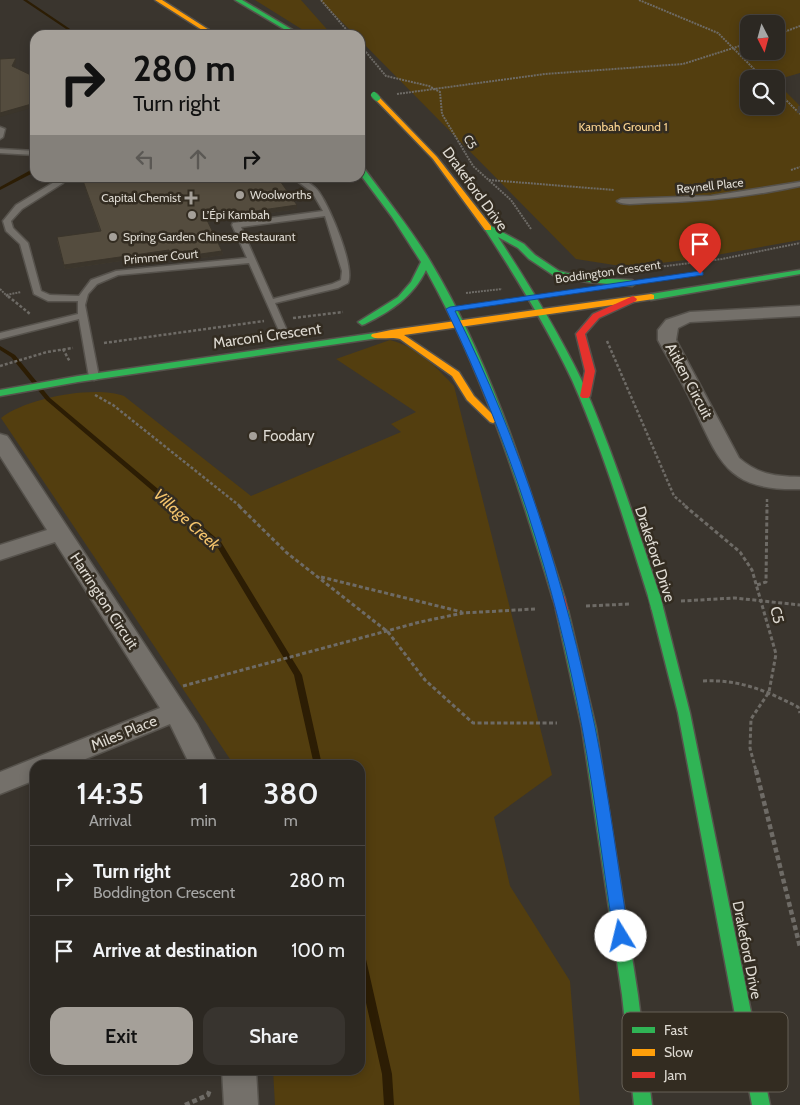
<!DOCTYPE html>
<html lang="en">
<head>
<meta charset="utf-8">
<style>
  body { margin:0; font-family:Cabin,sans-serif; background:#38342f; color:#f1f3f6; height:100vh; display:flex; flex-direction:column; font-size:19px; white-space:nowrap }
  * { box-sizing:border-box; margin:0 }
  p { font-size:16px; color:#a6a6a5 }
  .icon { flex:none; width:28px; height:28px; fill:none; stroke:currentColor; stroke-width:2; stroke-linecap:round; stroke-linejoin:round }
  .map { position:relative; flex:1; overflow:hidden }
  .panel { position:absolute; left:30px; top:760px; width:335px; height:315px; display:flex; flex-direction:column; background:#2c2822; border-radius:15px; box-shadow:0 2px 12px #0003,0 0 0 1px #484440 }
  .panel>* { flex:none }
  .top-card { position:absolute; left:30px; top:30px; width:335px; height:152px; border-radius:15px; box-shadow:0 2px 12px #0003,0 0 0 1px #484440; background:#a5a099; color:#111; overflow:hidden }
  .needle { width:32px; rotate:174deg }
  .tools { position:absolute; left:740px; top:15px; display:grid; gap:10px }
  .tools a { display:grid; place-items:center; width:45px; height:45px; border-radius:10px; background:#2c2822; box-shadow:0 2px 12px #0003,0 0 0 1px #484440; font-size:25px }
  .pin { position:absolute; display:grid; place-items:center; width:42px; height:42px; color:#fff; margin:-51px -21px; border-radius:50% 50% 50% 0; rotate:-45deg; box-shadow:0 0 5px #0007 }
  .pin .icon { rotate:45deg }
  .me { position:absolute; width:55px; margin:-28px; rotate:351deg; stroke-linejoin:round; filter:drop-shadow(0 0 4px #0008) }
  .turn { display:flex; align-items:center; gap:18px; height:105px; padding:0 20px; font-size:22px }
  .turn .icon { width:65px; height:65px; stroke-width:2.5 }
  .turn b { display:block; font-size:35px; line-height:42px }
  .lanes { display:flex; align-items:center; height:48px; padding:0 20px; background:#0003; justify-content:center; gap:25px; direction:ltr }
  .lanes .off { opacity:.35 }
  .eta { display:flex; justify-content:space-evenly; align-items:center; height:85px; text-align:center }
  .eta b { font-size:30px; font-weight:600; line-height:35px }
  .button { display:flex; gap:10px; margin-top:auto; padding:10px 20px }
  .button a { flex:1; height:58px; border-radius:15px; background:#a5a099; color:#111; font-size:20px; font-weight:600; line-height:58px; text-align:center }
  .button a+a { background:#38342f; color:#f1f3f6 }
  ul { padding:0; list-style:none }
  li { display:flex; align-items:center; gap:15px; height:70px; padding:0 20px; border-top:1px solid #484440 }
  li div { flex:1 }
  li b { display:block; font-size:19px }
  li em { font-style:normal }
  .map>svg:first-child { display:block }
  .green { fill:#533e0f; fill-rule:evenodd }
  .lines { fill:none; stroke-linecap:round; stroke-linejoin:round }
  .stream { fill:#2c1d04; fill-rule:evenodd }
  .lane-casing { stroke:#56524c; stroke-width:3 }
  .street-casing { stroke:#56524c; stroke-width:3 }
  .fast-casing { stroke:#56524c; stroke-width:3 }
  .slow-casing { stroke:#56524c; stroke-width:3 }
  .jam-casing { stroke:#56524c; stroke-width:3 }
  .path-far3 { stroke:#6e6b66; stroke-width:2; stroke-dasharray:2 1; stroke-linecap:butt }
  .path-far2 { stroke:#6e6b66; stroke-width:2.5; stroke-dasharray:3 2; stroke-linecap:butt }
  .path-far1 { stroke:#6e6b66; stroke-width:3; stroke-dasharray:4 2.5; stroke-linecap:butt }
  .path { stroke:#6e6b66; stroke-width:4.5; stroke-dasharray:5 3; stroke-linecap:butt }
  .lane { fill:#74706a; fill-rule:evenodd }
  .street { fill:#74706a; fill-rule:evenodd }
  .fast { fill:#30b455; fill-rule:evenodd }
  .slow { fill:#ff9f0a; fill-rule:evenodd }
  .jam { fill:#e5322d; fill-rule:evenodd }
  .fast-bridge-far1-casing { stroke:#56524c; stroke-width:8; stroke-linecap:butt }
  .fast-bridge-casing { stroke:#56524c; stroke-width:14; stroke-linecap:butt }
  .jam-bridge-casing { stroke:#56524c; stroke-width:14; stroke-linecap:butt }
  .fast-bridge-far1 { stroke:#30b455; stroke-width:6 }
  .fast-bridge { stroke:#30b455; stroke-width:12 }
  .jam-bridge { stroke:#e5322d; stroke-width:12 }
  .wall { fill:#484135 }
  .shaded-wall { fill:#3b352b }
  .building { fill:#544c3e; stroke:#3b352b }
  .route { fill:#1a73e8; stroke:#114b97 }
  .poi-dot { fill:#a5a099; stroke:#332c21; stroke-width:2 }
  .labels { text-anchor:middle; stroke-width:5; stroke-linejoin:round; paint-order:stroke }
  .far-park-label { font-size:12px; fill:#fdd692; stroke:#332c21 }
  .far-street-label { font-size:12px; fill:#dedad2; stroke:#332c21 }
  .far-poi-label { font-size:12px; fill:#dedad2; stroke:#332c21; text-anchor:start }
  .street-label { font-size:15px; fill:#dedad2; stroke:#332c21 }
  .poi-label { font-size:15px; fill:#dedad2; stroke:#332c21; text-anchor:start }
  .water-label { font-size:16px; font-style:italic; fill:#f4c46c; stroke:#332c21 }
  .key { fill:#332c21; stroke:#666056; stroke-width:1 }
  .key-label { font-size:14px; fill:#dedad2 }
</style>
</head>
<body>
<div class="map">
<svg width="800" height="1105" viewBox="0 0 800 1105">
  <rect width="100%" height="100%" fill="#3a352e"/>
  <path class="green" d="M255 0H301L332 35H311Z
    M320 0H800V73L776 80 749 79V106H776V82L800 106V240L694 259 627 267 576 259 360 40V35H355ZM749 24H776V51H749Z
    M390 340C418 347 435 366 454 386L552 775 494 817 510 886 570 981 580 1105H275L273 1070H360V765H234L1 418C26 398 94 385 124 396L251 496 401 432 391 424 416 412 336 359Z"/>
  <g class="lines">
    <path class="stream" d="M23 0H27L79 35H75Z
      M33 166H35V170L33 173 0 190V187L29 171Z
      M0 346 15 355 50 398 221 542 302 675 322 765H314L294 675 216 545 46 400 11 357 0 350Z
      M360 951 363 952 365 955 392 1074 394 1105H384L382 1074 360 976Z"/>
    <g class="lane-casing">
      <path id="lane" d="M0 127 5 129 3 137 0 139Z
        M0 149 35 151V155L0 153Z
        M138 178H158L154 180 126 183 122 181Z
        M293 178H301C307 182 315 186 319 192 330 208 355 266 348 283L338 288 275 303 288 333 287 335 284 336 280 333 249 263 118 275 97 284 88 294 85 305 99 377 97 379 94 380 89 377 79 319 0 339V333L78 314V301H48L34 294 20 244 6 231 3 221 16 205 56 181 63 183 22 209 11 221 13 228 28 243 41 291 50 295 79 296 91 280 116 271 247 258 232 225 233 223 323 211 312 192ZM325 216 342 271 341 280 332 284 273 299 241 227Z
        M800 182V186C749 197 699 202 647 203 638 203 624 206 617 201L621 199 711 196Z"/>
    </g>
    <g class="street-casing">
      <path id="street" d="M800 306V316L690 322 678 328 676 340 739 458C757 474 776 477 800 477V489C725 491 719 460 691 401 681 380 669 360 658 340V330L666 320 690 312Z
        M0 434 7 436 10 440 197 724 218 765H190L170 724 71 765H35V780L0 794V772L160 708 55 542 0 560V545L47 530 0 456Z
        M222 1070H256L258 1105H224Z"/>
    </g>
    <g class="fast-casing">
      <path id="fast" d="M235 0H242L301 35H294Z
        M360 167H363C385 197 410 228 429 259 492 363 528 483 565 599L563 602H555L553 599C519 486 484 374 426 270 413 297 391 311 365 324L362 325 358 322 398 297 411 282 421 262 392 217 360 174Z
        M485 226H491L524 244 535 255 559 271 587 278 632 280 636 283 632 286 587 282 553 275 529 259 518 248 498 237C528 283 558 331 582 381 613 451 636 524 660 596L658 599H650L648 596C625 523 603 450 572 380 547 327 516 277 484 228Z
        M800 270V274L651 300 647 297 651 294Z
        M375 333 379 336 378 338 78 382 0 396V390L78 376Z
        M657 603 663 607 690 713 770 1105H752L678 713 651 607Z
        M562 606 568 610 596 728 638 995 652 1105H634L622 995 582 728 556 610Z"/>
    </g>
    <g class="slow-casing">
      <path id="slow" d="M155 0H162L217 35H210Z
        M375 97H379L437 157 491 226V230H485L433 159 375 99Z
        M651 294 654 295V299L404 335 459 372 474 396 498 420 493 423 490 422 467 400 452 376 400 339C390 336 377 341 371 336L372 334 391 330Z"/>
    </g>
    <g class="jam-casing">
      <path id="jam" d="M633 296 637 299 636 301 599 318 585 334 595 371 590 396 588 398H582L580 396 585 371 576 334 593 314Z"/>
    </g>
    <path class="path-far3" d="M321 0 351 35
      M639 0 718 33 764 79
      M776 35 800 26
      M360 45 386 76 429 86 440 92 442 114 473 166 511 200 531 229
      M776 90 800 114
      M397 94 545 74 683 64 749 43
      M791 170 800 167
      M489 180 614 190
      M643 269 722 259 800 243
      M0 289 6 295 21 292
      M466 293 502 289
      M6 295 9 298"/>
    <path class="path-far2" d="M8 296 30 314
      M293 318 343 312
      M607 341 674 496 687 507
      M104 343 264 321
      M63 349 70 362
      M0 366 47 352 73 348
      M95 395 113 405 241 507
      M767 507V497"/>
    <path class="path-far1" d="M239 506 287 553 388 632 425 680 473 723H557
      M685 506 740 552 752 570 776 654 769 692 751 719 750 748 756 771
      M321 577 462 612
      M757 585 766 582 767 506
      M681 601 735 598 800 605
      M586 606 630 604
      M703 681C739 679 767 691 798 707L800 713
      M183 686 420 622 463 613 535 609"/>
    <path class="path" d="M756 770 800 947
      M185 1105 208 1095 210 1089"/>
    <use href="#lane" class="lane"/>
    <use href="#street" class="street"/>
    <use href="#fast" class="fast"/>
    <use href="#slow" class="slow"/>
    <use href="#jam" class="jam"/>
    <g class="fast-bridge-far1-casing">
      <path id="fast-bridge-far1" d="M374 95 377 98"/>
    </g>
    <g class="fast-bridge-casing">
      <path id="fast-bridge" d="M654 596 657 607"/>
    </g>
    <g class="jam-bridge-casing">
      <path id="jam-bridge" d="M559 599 562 610"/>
    </g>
    <use href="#fast-bridge-far1" class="fast-bridge-far1"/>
    <use href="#fast-bridge" class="fast-bridge"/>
    <use href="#jam-bridge" class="jam-bridge"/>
  </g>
  <path class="wall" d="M798 106H800V113H797Z
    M82 178H132L123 179 125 181 188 180 297 209 208 222 222 251 223 255 173 262 170 254 65 269 57 241 100 231Z"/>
  <path class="shaded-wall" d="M16 58V62L13 70 12 66Z
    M35 103V107L0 117V113Z
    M120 178H132L120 180Z
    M297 205V209L206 222V218Z
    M169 250 170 254 65 269 64 265Z
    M222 251 223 255 173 262 172 258Z"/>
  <path class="building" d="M16 58 12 66 35 77V103L0 113V59Z
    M82 178H121L125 181 155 178H187L188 180 206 178H278L297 205 206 218 222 251 172 258 169 250 64 265 57 237 101 231Z"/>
  <path class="route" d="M700 271 703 272V275L455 311C521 442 565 583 595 727 609 796 618 867 629 936L627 941 621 943 616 941 614 936C603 867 595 797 582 727 555 583 510 441 446 309L450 307Z"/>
  <g class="poi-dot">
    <circle cx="240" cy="195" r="5"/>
    <path d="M188.5 190.5h5v5h5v5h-5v5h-5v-5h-5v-5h5z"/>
    <circle cx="192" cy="215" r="5"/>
    <circle cx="113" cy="237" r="5"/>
    <circle cx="253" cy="436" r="5"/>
  </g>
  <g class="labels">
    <g class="far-park-label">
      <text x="623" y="131">Kambah Ground 1</text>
    </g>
    <g class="far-street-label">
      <text transform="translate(470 142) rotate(59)" y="4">C5</text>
      <text transform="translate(710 186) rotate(-6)" y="4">Reynell Place</text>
      <text transform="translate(161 257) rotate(-5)" y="4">Primmer Court</text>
      <text transform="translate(608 272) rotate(-8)" y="4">Boddington Crescent</text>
    </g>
    <g class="far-poi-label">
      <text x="250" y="199">Woolworths</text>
      <text x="181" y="202" text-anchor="end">Capital Chemist</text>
      <text x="202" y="219">L’Épi Kambah</text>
      <text x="123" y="241">Spring Garden Chinese Restaurant</text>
    </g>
    <g class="street-label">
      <text transform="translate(475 189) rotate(54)" y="5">Drakeford Drive</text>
      <text transform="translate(267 336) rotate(-8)" y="5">Marconi Crescent</text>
      <text transform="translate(689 381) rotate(62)" y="5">Aitken Circuit</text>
      <text transform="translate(655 554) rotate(72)" y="5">Drakeford Drive</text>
      <text transform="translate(104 601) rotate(57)" y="5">Harrington Circuit</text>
      <text transform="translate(777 615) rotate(75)" y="5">C5</text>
      <text transform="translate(124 733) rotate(-22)" y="5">Miles Place</text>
      <text transform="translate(747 950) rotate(79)" y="5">Drakeford Drive</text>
    </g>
    <g class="poi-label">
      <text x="263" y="441">Foodary</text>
    </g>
    <g class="water-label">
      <text transform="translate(187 519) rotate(42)" y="6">Village Creek</text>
    </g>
  </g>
  <rect x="622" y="1012" width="166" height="80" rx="8" class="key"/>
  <rect x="632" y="1027" width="23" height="6" fill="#30b455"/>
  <rect x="632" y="1049" width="23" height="7" fill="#ff9f0a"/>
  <rect x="632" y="1072" width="23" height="6" fill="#e5322d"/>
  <g class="key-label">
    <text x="664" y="1035">Fast</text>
    <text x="664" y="1057">Slow</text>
    <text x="664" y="1080">Jam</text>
  </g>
</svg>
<div class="tools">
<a><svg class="needle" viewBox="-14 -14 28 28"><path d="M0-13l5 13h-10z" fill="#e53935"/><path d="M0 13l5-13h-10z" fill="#a6a6a5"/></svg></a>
<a><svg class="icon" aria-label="search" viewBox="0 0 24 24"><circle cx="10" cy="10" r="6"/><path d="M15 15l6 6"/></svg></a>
</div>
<div class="pin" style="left:700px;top:274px;background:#d93025"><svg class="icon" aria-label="arrive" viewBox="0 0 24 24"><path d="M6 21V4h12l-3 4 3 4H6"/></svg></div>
<svg class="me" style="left:621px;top:936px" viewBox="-20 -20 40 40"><circle r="19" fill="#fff"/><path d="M0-13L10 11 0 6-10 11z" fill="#1a73e8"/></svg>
<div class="top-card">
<div class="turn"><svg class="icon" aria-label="right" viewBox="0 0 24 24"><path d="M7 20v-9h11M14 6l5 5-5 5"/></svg><div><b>280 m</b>Turn right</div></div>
<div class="lanes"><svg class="icon off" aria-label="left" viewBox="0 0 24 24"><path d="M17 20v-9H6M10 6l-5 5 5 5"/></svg><svg class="icon off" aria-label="ahead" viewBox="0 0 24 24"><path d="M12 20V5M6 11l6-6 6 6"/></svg><svg class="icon" aria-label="right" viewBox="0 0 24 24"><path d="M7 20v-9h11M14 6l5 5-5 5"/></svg></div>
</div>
<section class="panel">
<div class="eta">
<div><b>14:35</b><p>Arrival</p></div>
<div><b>1</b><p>min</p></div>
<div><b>380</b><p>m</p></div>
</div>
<ul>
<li><svg class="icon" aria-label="right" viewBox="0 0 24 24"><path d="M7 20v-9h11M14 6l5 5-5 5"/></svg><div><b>Turn right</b><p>Boddington Crescent</p></div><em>280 m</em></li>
<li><svg class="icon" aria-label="arrive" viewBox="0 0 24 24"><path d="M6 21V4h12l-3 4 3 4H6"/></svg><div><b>Arrive at destination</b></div><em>100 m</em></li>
</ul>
<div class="button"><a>Exit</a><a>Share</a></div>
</section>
</div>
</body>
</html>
